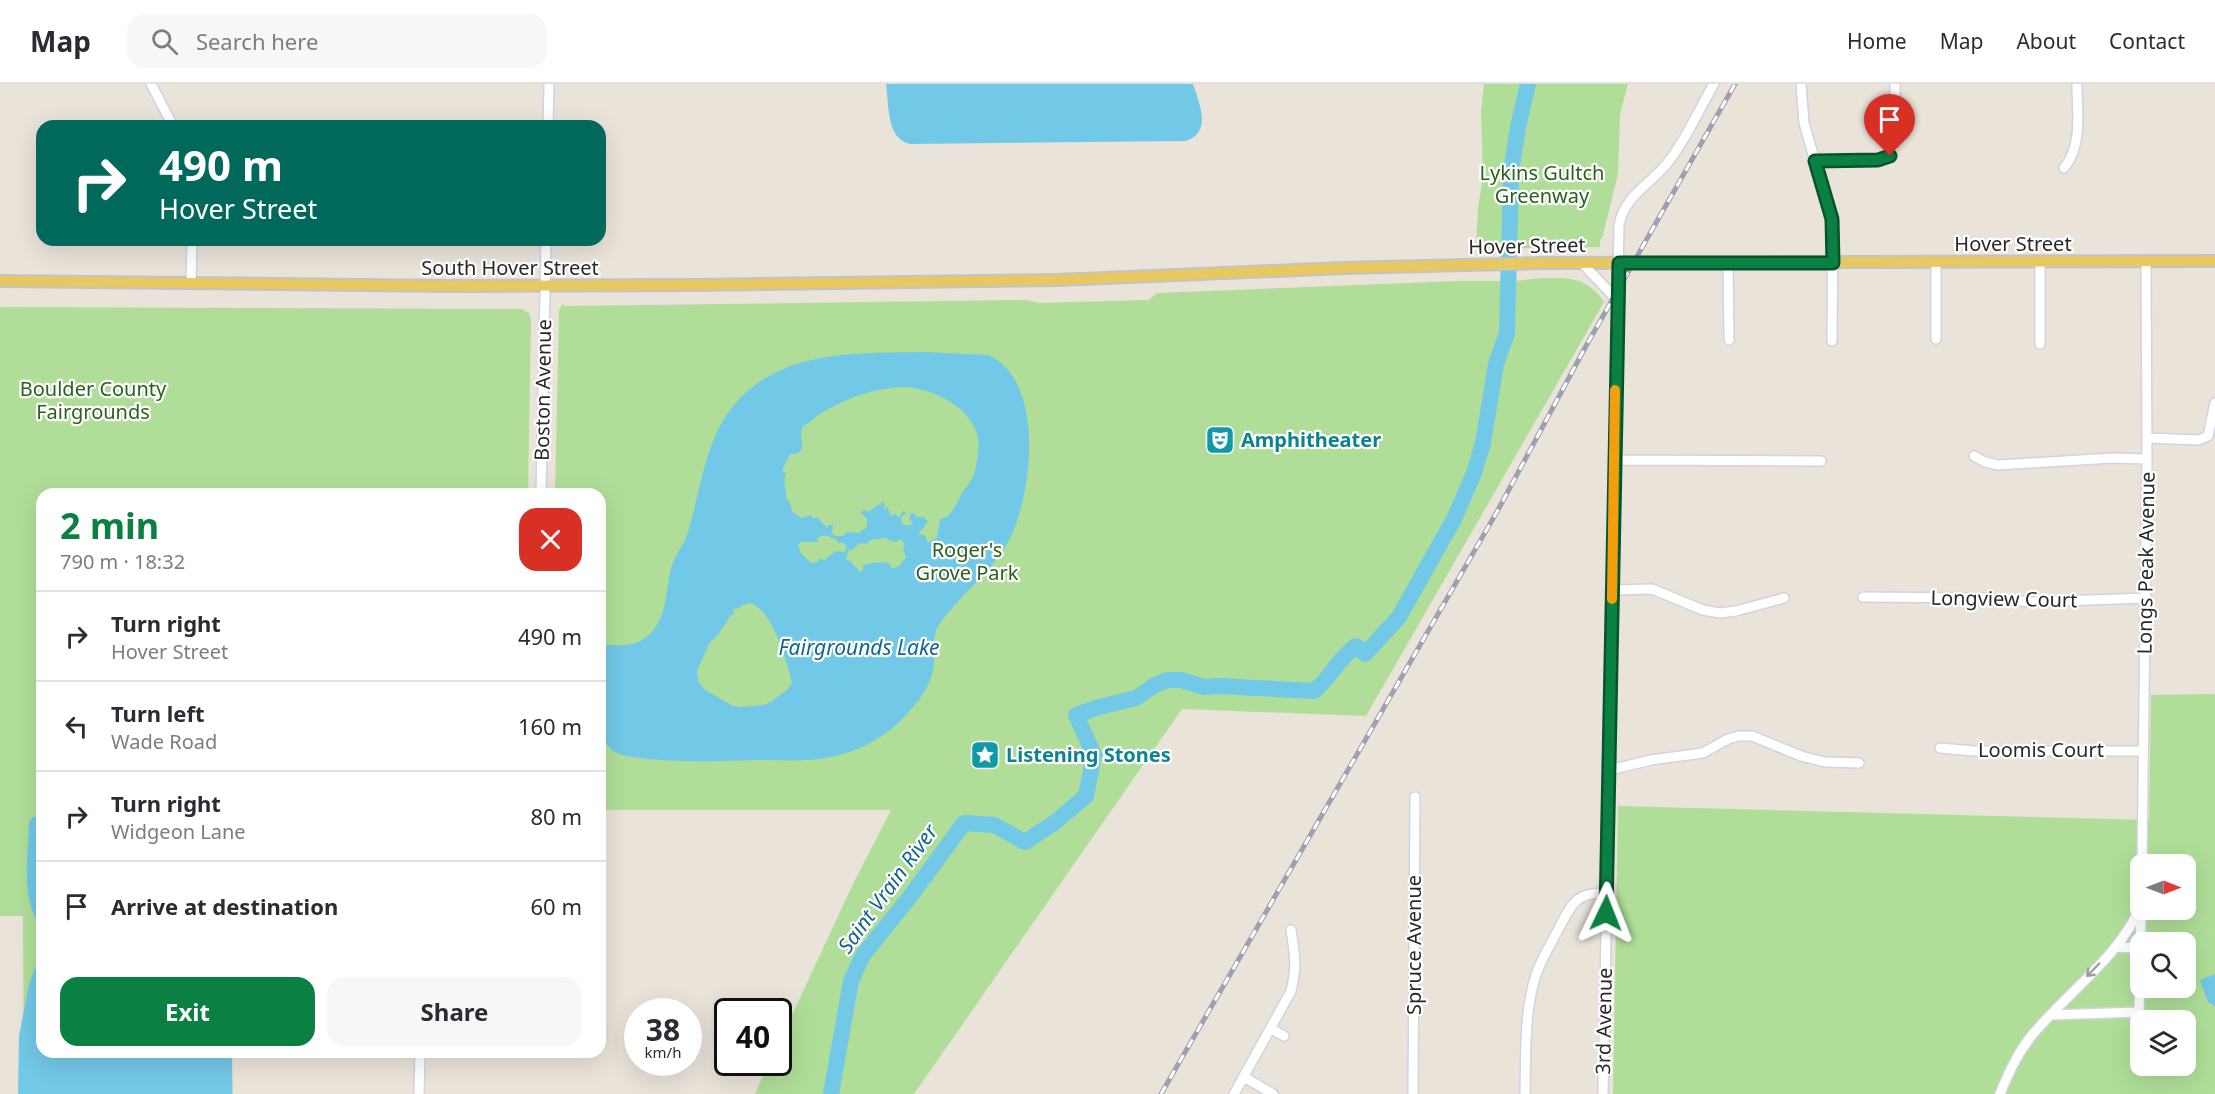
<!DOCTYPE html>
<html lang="en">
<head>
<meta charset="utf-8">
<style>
  body { margin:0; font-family:"Noto Sans",sans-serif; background:#f7f7f7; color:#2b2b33; height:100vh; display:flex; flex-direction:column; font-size:22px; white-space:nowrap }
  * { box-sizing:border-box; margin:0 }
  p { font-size:20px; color:#7c7c81 }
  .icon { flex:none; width:33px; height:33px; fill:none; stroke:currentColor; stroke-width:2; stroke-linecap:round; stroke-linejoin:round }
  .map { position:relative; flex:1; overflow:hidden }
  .panel { position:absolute; left:36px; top:404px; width:570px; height:570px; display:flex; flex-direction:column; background:#fff; border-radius:18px; box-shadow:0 6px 24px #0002 }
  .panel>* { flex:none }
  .hud { position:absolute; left:36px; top:36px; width:570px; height:126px; border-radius:18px; box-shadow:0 6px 24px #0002; background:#00695c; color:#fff; overflow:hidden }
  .needle { width:39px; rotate:90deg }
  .tools { position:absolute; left:2130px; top:770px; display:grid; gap:12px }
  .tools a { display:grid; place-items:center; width:66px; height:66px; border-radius:12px; background:#fff; box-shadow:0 6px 24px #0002; font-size:30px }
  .speed { position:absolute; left:624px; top:914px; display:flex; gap:12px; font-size:30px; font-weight:700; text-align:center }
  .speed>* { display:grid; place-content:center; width:78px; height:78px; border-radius:50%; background:#fff; box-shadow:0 6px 24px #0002; line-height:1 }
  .speed small { font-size:15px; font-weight:400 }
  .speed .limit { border:3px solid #111; border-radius:9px; background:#fff; color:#111 }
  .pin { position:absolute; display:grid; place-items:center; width:51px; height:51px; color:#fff; margin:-62px -26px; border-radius:50% 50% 50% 0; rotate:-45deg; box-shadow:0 0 6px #0007 }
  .pin .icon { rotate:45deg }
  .me { position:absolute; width:66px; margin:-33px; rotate:2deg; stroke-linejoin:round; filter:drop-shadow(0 0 4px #0008) }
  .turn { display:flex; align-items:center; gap:21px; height:126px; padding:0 24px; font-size:27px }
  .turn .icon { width:78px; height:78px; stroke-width:2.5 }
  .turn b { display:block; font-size:42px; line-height:51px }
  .round { display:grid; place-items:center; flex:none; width:63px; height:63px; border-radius:18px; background:#f7f7f7 }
  .head { display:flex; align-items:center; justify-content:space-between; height:102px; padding:0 24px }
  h1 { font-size:36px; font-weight:700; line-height:45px; color:#0b8043 }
  .action { display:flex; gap:12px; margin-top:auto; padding:12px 24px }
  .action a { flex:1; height:69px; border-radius:18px; background:#0b8043; color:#fff; font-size:24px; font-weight:700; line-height:69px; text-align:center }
  .action a+a { background:#f7f7f7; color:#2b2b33 }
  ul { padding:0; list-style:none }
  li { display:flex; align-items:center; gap:18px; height:90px; padding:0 24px; border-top:2px solid #e1e1e2 }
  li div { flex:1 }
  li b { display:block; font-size:22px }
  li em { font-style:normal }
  header { display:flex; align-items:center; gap:36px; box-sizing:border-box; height:84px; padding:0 30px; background:#fff; border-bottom:2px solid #e1e1e2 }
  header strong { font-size:28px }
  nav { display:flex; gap:33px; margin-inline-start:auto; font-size:21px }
  .search { width:420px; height:54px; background:#f7f7f7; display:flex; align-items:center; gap:15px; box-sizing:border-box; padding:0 21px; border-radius:18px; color:#7c7c81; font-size:22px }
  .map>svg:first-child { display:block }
  .green { fill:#b0de99; fill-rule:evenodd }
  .pitch { fill:#c3e595 }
  .water { fill:#72c8e7; fill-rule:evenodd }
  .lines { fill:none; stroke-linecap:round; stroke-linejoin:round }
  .river { stroke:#72c8e7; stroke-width:16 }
  .minor-casing { stroke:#d0d3e0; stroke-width:12 }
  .major-casing { stroke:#c3c3c3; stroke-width:14 }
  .minor { stroke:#fff; stroke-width:9 }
  .major { stroke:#e8c961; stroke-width:10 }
  .rail-casing { stroke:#9ea0b1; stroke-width:5 }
  .rail { stroke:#fff; stroke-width:3; stroke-dasharray:9; stroke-linecap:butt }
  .oneway { stroke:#9e9e9e }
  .route-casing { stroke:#07532c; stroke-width:15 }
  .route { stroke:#0b8043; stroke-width:10 }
  .slow { stroke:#f59e0b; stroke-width:10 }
  .labels { text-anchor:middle; stroke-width:4.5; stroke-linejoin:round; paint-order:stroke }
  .park-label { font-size:20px; fill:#2b601d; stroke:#fff }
  .street-label { font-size:20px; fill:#282828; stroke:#fff }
  .culture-label { font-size:20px; font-weight:bold; fill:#0d838f; stroke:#fff; text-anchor:start }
  .water-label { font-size:21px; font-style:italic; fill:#146590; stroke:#fff }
</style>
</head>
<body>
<header>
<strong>Map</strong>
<div class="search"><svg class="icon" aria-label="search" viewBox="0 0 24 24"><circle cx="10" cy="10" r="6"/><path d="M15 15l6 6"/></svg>Search here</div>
<nav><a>Home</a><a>Map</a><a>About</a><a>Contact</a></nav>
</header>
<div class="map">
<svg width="2215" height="1010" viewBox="0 0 2215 1010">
  <rect width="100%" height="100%" fill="#eae3da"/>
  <path class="green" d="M1484 0H1628L1620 30 1618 90 1602 155H1600V163L1476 165 1478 124 1483 91 1481 27Z
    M1540 194C1569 194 1586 192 1604 218L1366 632 1182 625 914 1010H755L769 978H778L779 959 853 800 891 726H600V410H555L559 226 563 219 564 222 1026 216 1039 219 1149 216 1153 212 1158 209 1456 197H1515Z
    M0 223 522 225 529 229 531 235 528 409 42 410V968H232L233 1010H24L23 832H0Z
    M2215 610V1010H1613L1618 722 2149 736 2151 611ZM2140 780H2186V825H2140ZM2140 858H2186V903H2140ZM2140 936H2186V981H2140Z"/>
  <path class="pitch" d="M39 530H42V592H38Z"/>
  <path class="water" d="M886 0H1193C1199 18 1213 50 1185 57L910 60C886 55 889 20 886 0Z
    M925 268 988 271C1047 296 1033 419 1005 463 987 493 956 514 937 544 932 555 935 568 934 580 932 604 913 625 896 641 878 657 855 668 831 673 808 678 782 676 758 676 719 677 678 679 639 674 629 673 617 671 610 664 592 646 600 599 603 575L600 572V560C619 562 636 564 651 549 668 531 665 507 671 485 674 472 684 461 688 448 705 391 706 333 761 297 807 266 871 269 925 268ZM905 303C934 305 970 322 978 353 980 364 977 379 974 390 971 398 964 405 960 413 955 422 951 434 940 435L937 453 928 459 925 451 918 450 928 438 924 433H917L914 429 910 430V436L913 439 911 441H903L901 435 903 431 907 430 903 427 899 433 895 430 891 432 887 422 886 425H883L885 421 883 418 868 428 866 426 860 428 867 435V443L858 449 847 448 843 452H835L832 449 833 441H829L827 444 818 434H813L811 431 802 434 792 428 790 419 786 414C787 406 782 399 786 390L782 386 790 370H796C806 364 801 359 801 350 801 347 803 345 803 342 809 340 813 335 818 331 847 314 872 304 905 303ZM825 451 837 456 839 460 842 458 847 463 844 468 836 467 824 476 820 474 816 479 810 478 801 469 798 461 801 458H818L817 454ZM887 454 888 456 896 458 901 455 905 461 903 465 906 474 898 483 892 484 889 479C880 478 871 479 863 481V486L860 488 851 478 846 475 849 465 852 467 859 459 867 460 870 456ZM750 519C773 526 787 578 792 599L788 605 772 617 764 621 740 623 733 622 705 606 698 597 697 587 710 558 718 551 731 531 734 530 733 525 740 524 742 521Z
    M33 733H42V845C20 816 28 773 29 738Z
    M42 866V968H232V1010H18L19 952 29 900Z
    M2215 890V923L2208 918 2200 896Z"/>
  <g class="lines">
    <path class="river" d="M831 1010 851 897 863 871 909 814 964 739 994 741 1025 758 1054 739 1086 712 1094 671 1076 631 1099 623 1136 614 1155 601 1168 596H1181L1204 603 1218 602 1314 607C1332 592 1337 576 1356 562L1365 570 1399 533 1454 435 1474 389 1483 359 1496 280 1507 249 1511 88 1518 43 1528 0"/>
    <g class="minor-casing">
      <path id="minor" d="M151 0 173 42
        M1801 0 1804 39 1833 140 1832 257
        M548 42 549 0
        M1815 77 1878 76 1890 72 1895 58V0
        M2064 84C2083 61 2077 28 2077 0
        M1936 178V255
        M1582 179 1618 217
        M1728 179 1729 256
        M191 199 192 156
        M2040 260V178
        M2147 354 2199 356 2208 352 2215 319
        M1974 372 1985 378 1998 381 2112 374 2147 375
        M1614 376 1821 377
        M541 410 546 156
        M1612 506 1652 505 1703 526 1720 529 1736 527 1784 514
        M1863 513 1984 514 2031 518 2146 514
        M1940 664 1974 667H2143
        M1609 686 1651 676 1703 669 1728 655 1739 652H1752L1801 672 1825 678 1859 679
        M2142 780 2147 375 2146 178
        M2115 863 2140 864
        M2050 931 2139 928
        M2139 933 2141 827
        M1271 945 1284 952
        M1244 993 1273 1010
        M419 1010 420 968
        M1234 1010 1291 907C1297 883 1295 871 1291 846
        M1413 1010 1415 713
        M1525 1010C1526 972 1524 930 1535 894 1540 877 1551 860 1559 844 1571 821 1577 806 1607 810
        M1603 1010 1619 141C1625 110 1652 100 1669 77 1687 54 1699 25 1714 0
        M2000 1010C2009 988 2018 968 2033 950 2067 909 2121 871 2140 823"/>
    </g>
    <g class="major-casing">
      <path id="major" d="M0 197 448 202 698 201 1057 196 1345 184 1545 179 2215 177"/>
    </g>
    <use href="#minor" class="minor"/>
    <use href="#major" class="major"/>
    <g class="rail-casing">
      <path id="rail" d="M1161 1010 1498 426 1586 262 1735 0"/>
    </g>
    <use href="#rail" class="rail"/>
  </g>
  <defs><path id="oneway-shaft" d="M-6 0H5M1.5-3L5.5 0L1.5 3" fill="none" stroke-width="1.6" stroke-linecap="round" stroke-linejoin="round" transform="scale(1.5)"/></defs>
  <use class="oneway" href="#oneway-shaft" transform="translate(2093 886) rotate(134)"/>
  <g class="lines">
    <g class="route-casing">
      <path id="route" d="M1606 829 1619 179H1833L1832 135 1815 77 1878 76 1890 72"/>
    </g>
    <use href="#route" class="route"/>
    <path class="slow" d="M1612 515 1615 306"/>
  </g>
  <defs>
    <g id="theatre-square" transform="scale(1.5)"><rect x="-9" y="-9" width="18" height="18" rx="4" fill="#0f9aa8" stroke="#fff"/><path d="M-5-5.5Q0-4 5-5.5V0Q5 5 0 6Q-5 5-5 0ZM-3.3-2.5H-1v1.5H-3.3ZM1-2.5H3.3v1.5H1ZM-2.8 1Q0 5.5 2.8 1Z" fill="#fff"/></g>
    <g id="sight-square" transform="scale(1.5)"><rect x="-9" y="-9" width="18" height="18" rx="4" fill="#0f9aa8" stroke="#fff"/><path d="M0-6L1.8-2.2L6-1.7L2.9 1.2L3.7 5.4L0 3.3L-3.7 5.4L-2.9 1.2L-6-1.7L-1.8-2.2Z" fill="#fff"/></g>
  </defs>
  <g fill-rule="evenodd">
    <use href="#theatre-square" x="1220" y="356"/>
    <use href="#sight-square" x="985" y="671"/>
  </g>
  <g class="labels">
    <g class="park-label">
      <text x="1542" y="96">Lykins Gultch<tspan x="1542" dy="23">Greenway</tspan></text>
      <text x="93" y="312">Boulder County<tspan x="93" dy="23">Fairgrounds</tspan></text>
      <text x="967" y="473">Roger's<tspan x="967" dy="23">Grove Park</tspan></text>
    </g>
    <g class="street-label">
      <text x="2013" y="167">Hover Street</text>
      <text transform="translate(1527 162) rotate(-1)" y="7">Hover Street</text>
      <text x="510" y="191">South Hover Street</text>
      <text transform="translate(543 306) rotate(-89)" y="7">Boston Avenue</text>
      <text transform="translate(2146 479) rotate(-89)" y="7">Longs Peak Avenue</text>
      <text transform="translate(2004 515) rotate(1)" y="7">Longview Court</text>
      <text x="2041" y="673">Loomis Court</text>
      <text transform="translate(1414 861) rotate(-90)" y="7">Spruce Avenue</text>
      <text transform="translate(1604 937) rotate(-89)" y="7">3rd Avenue</text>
    </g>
    <g class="culture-label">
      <text x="1241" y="363">Amphitheater</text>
      <text x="1006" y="678">Listening Stones</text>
    </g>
    <g class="water-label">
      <text x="859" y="571">Fairgrounds Lake</text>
      <text transform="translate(888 805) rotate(-54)" y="7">Saint Vrain River</text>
    </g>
  </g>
</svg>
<div class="tools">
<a><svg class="needle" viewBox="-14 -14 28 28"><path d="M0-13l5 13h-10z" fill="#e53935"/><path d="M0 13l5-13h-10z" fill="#7c7c81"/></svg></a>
<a><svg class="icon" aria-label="search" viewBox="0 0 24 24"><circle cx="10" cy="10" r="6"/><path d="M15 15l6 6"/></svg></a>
<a><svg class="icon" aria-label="layers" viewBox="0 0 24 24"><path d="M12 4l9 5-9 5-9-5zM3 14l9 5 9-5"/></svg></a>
</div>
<div class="speed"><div>38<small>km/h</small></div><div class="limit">40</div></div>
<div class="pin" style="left:1890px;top:72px;background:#d93025"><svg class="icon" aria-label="arrive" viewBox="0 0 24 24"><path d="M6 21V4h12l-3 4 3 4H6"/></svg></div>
<svg class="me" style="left:1606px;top:829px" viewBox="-20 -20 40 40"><path d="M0-17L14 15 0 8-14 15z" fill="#0b8043" stroke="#fff" stroke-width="4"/></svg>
<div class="hud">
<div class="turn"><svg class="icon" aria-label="right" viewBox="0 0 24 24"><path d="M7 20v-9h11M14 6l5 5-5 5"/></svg><div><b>490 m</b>Hover Street</div></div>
</div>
<section class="panel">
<div class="head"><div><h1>2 min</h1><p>790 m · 18:32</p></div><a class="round" style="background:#d93025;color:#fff"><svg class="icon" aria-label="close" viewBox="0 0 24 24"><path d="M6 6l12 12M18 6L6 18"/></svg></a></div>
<ul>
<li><svg class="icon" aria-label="right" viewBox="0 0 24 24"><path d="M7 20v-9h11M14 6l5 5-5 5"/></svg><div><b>Turn right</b><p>Hover Street</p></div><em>490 m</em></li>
<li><svg class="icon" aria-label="left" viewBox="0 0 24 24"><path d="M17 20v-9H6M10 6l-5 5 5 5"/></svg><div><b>Turn left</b><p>Wade Road</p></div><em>160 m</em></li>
<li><svg class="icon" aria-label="right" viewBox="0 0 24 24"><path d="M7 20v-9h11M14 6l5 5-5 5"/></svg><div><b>Turn right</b><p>Widgeon Lane</p></div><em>80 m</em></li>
<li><svg class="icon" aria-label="arrive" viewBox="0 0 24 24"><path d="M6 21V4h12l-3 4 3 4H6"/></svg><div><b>Arrive at destination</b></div><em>60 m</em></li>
</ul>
<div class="action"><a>Exit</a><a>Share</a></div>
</section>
</div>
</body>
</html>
